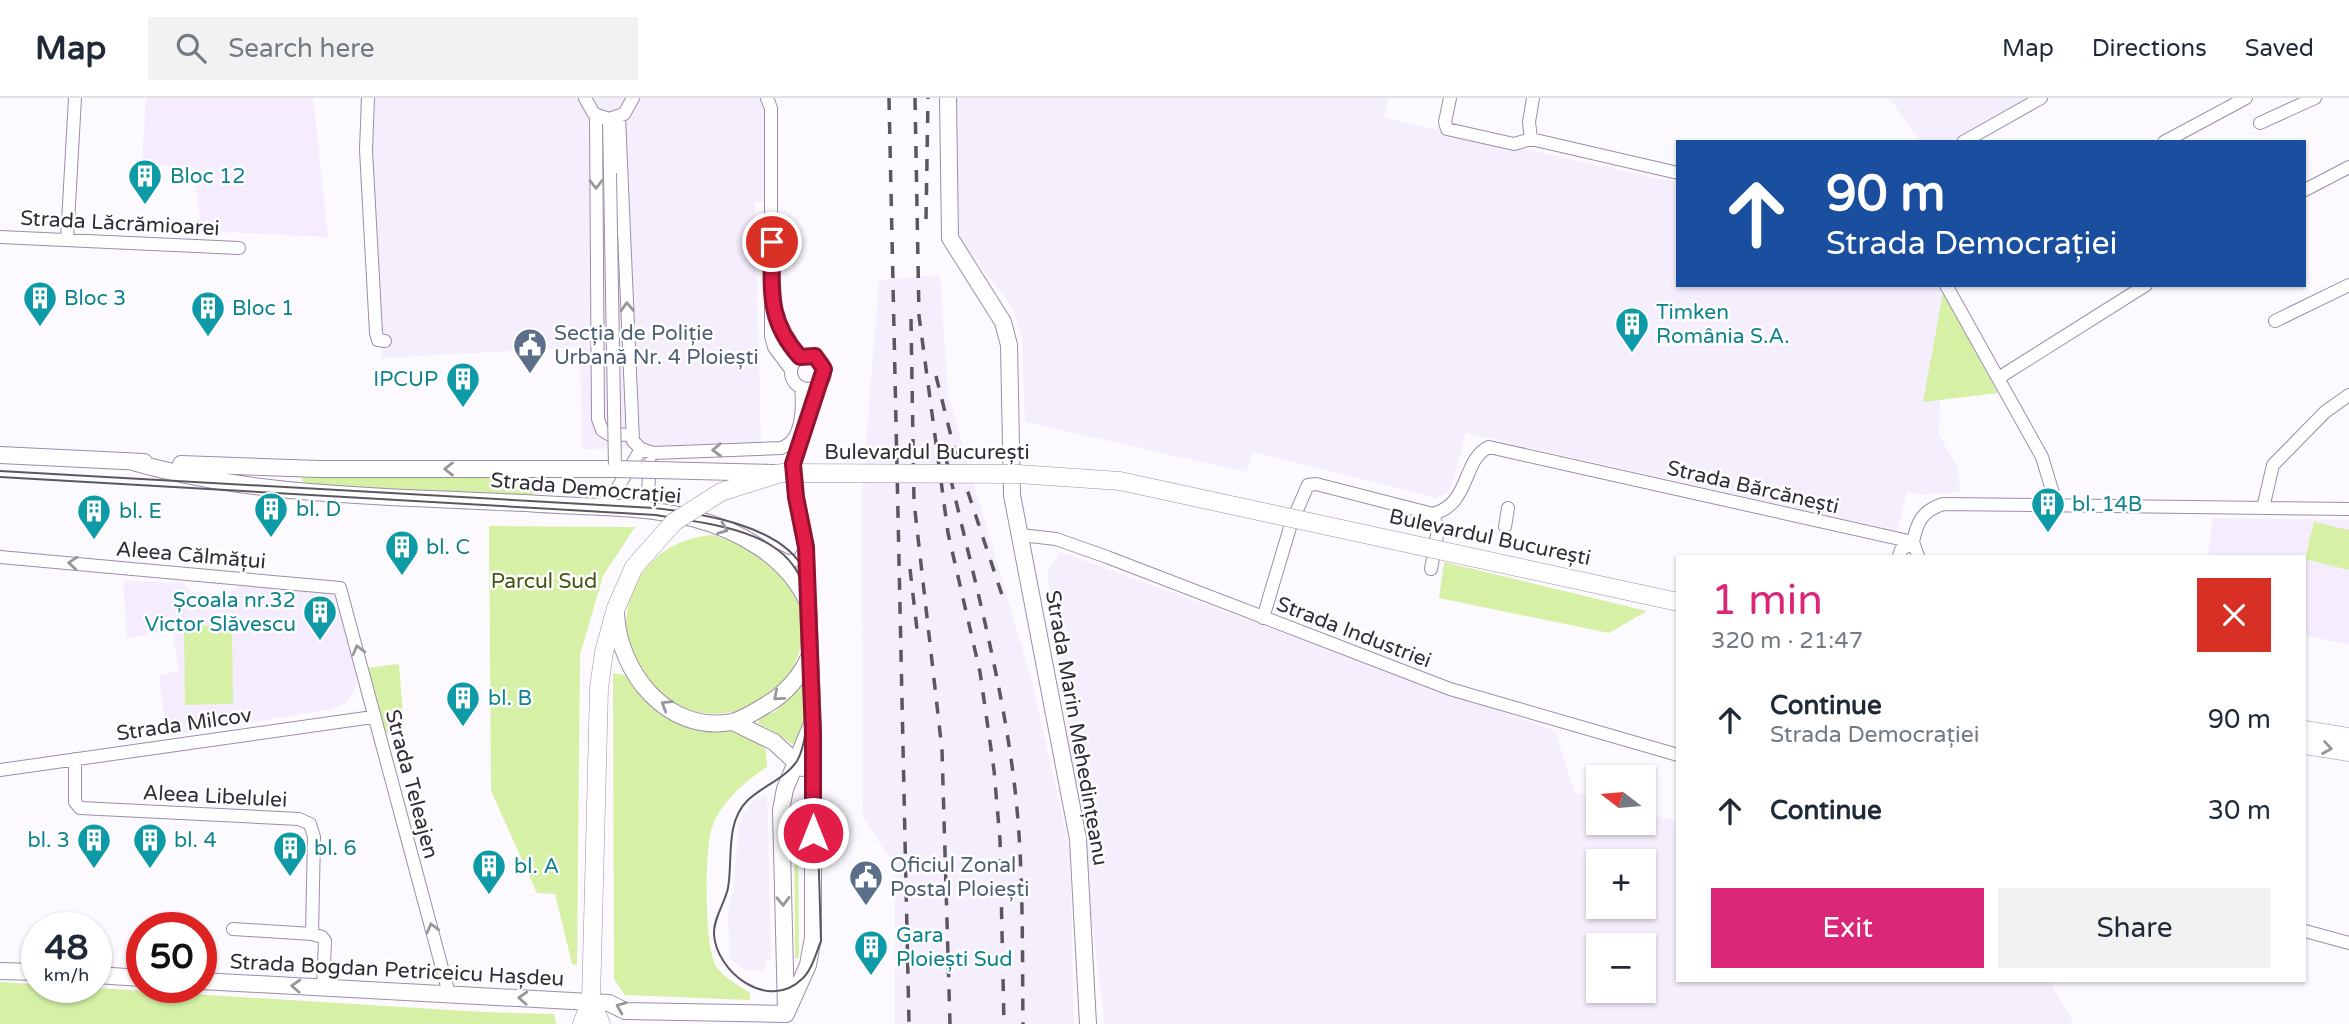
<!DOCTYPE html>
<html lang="en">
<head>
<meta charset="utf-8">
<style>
  body { margin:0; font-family:"Varela Round",sans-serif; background:#f2f2f3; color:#1f2937; height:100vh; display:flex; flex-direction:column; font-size:26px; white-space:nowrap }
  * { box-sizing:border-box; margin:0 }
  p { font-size:23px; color:#747a83 }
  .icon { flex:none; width:38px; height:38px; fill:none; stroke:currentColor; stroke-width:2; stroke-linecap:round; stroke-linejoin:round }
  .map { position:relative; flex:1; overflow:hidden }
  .sheet { position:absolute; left:1676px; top:457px; width:630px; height:427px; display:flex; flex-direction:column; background:#fff; border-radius:0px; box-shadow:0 2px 5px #0004 }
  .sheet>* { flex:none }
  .hud { position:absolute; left:1676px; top:42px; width:630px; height:147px; border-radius:0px; box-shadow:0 2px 5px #0004; background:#1a4fa0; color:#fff; overflow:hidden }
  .needle { width:46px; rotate:286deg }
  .controls { position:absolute; left:1586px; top:667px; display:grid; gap:14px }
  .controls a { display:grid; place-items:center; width:70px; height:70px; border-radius:0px; background:#fff; box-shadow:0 2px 5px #0004; font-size:35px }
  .speed { position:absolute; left:21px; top:814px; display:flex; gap:14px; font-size:35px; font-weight:700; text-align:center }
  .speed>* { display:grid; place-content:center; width:91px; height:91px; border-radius:50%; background:#fff; box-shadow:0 2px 5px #0004; line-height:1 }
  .speed small { font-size:18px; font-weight:400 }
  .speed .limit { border:10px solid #d22; background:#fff; color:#111 }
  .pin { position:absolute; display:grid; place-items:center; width:60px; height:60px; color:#fff; margin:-30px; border:4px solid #fff; border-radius:50%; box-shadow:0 2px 7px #0007 }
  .me { position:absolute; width:77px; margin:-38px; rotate:0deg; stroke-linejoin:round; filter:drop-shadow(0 0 5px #0008) }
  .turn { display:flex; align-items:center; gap:24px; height:147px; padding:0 35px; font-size:32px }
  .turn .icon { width:91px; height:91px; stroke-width:2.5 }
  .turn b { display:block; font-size:49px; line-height:60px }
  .round { display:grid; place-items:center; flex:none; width:74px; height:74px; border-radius:0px; background:#f2f2f3 }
  .headline { display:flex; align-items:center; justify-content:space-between; height:119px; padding:0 35px }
  h1 { font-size:42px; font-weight:600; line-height:52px; color:#db2777 }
  .action { display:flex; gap:14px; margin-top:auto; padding:14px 35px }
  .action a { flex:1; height:80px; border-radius:0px; background:#db2777; color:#fff; font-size:28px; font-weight:600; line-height:80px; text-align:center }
  .action a+a { background:#f2f2f3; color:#1f2937 }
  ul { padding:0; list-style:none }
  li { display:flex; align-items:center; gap:21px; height:91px; padding:0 35px }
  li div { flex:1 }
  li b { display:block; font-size:26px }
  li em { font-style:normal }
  header { display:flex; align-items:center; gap:42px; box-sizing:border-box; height:98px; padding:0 35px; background:#fff; border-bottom:2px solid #e0e1e3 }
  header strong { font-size:33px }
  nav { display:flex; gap:38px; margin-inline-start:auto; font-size:24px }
  .search { width:490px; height:63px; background:#f2f2f3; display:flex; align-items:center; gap:18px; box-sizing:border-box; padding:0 24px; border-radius:0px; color:#747a83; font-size:26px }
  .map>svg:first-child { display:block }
  .built { fill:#f5eefc; fill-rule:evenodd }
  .education { fill:#f5edfd }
  .green { fill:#d6f1a6 }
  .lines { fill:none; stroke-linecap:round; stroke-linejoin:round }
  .street-casing { stroke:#9c8ea8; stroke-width:14 }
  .secondary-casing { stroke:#9c8ea8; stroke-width:18 }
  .primary-casing { stroke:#9c8ea8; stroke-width:19 }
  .street { stroke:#fff; stroke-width:12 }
  .secondary { stroke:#fff; stroke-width:16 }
  .primary { stroke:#fff; stroke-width:18 }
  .tram { stroke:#5b5660; stroke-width:2 }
  .rail { stroke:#5b5660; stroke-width:3.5; stroke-dasharray:12 12; stroke-linecap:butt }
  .street-bridge-casing { stroke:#9c8ea8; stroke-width:14; stroke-linecap:butt }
  .secondary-bridge-casing { stroke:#9c8ea8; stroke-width:18; stroke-linecap:butt }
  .primary-bridge-casing { stroke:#9c8ea8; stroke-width:19; stroke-linecap:butt }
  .street-bridge { stroke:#fff; stroke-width:12 }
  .secondary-bridge { stroke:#fff; stroke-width:16 }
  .primary-bridge { stroke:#fff; stroke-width:18 }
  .oneway { stroke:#98969b }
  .route-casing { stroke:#92132f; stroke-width:18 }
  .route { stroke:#e11d48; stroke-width:12 }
  .labels { text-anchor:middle; stroke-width:5; stroke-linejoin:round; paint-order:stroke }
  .culture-label { font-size:21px; fill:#0d838f; stroke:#fff; text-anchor:start }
  .street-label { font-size:21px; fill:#322c37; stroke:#fff }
  .service-label { font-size:21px; fill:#4e5e75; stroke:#fff; text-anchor:start }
  .park-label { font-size:21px; fill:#41550e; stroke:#fff }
</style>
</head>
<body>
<header>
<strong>Map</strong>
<div class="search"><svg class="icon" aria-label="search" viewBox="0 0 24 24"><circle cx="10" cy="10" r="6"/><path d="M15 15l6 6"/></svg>Search here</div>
<nav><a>Map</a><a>Directions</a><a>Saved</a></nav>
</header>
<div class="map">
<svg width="2349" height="926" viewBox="0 0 2349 926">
  <rect width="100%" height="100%" fill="#fcf9ff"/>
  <path class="built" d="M359 0H774L777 103 755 104 761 348 582 351 580 249 382 260Z
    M954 0H1388L1384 20 1678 85V187H1939L1998 295 1940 302 1939 337 1958 370 1960 394 1921 397 1907 393 1897 433 1466 335 1450 393 1437 400 1253 354 1246 374 1025 324 1022 239 1012 209 956 136Z
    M1889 0H2026L1949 44H1921Z
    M940 177 948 297 1032 584 1070 753 1074 926H895V768L863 719 862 396 879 182Z
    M1060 454 1555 633 1575 694 1598 701V724H1643V714L1678 724V882H2049L2074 926H1105L1047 474ZM1598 763H1643V808H1598ZM1598 847H1643V892H1598Z
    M767 696 771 862 765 863V873L745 872 730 861 728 814 733 791 739 730 743 716 754 702Z"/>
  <path class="education" d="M146 0H313L328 139 202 133 194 74 142 63Z
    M2213 420 2349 422V547L2305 537V458H2213L2208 455Z
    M123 483 183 485 190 493 226 497 241 487 326 493 335 497 340 506 357 582 356 590 346 604 332 611 167 638 159 578 179 572 172 531 127 541Z"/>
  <path class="green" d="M1943 195 1998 295 1923 304Z
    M321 376 536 381 533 399 309 386 302 383V378Z
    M2314 424 2349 432V472L2305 461Z
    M489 428 635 429 603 478 580 557 577 867 572 866 555 796 537 795 491 693Z
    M712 437C744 445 781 467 798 495 801 501 801 510 801 516 805 547 797 576 771 596 687 659 584 559 644 473 660 451 686 439 712 437Z
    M1444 464 1647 513 1609 535 1439 500Z
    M232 527 233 606 185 607 184 528Z
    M399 566 404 630 383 636 366 570Z
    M613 575 625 577 642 597 720 629 755 639 766 652 767 669C744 684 719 705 711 733 705 756 704 849 716 868 724 880 738 887 750 895V902L625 897 614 881Z
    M801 588 804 590 802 643 796 648 758 625 761 618 775 614Z
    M798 707 799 860H795L794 708Z
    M0 884 483 914 554 916 556 926H0Z"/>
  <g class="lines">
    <g class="street-casing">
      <path id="street" d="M368 0 366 52 376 235 378 242 385 243
        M585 0 594 16 609 21 624 16 633 0
        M767 0 771 10V238L774 249 791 272
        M1450 0 1445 24 1447 31 1514 46 1531 41
        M596 17 598 321 602 332 608 336 630 337
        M619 19 633 343 641 351 653 355 781 350C803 343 803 309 801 289
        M609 21 610 75
        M2260 25 2315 0
        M1531 41 1678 75
        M1531 41 1529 24 1533 0
        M1963 44 2041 0
        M2164 44 2246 0
        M2305 92 2349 69
        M0 139 239 150
        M67 142 75 0
        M1946 187 2042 359 2056 405
        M776 220 783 240 800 259
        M2275 223 2349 187
        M791 274a17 17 0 1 1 34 0a17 17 0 1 1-34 0Z
        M2000 279 2146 187
        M598 410 615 394 641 351
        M2263 410 2273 367 2325 314 2349 297
        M637 412 648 395 650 365
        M1505 429 1508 410
        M1021 437 1056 441 1107 459 1450 591 1678 657
        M775 457 787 463 799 462 806 449
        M1899 458 1901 452 1913 444 1918 458
        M0 459 340 490 449 896
        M1431 471 1438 432 1433 416
        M808 501 805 434 796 399 793 366 821 283
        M1263 520 1291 426 1308 387 1316 386 1433 416C1471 406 1462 361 1489 349L1913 444C1917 424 1922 413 1943 406L2349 411
        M75 661V704L80 710 299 721 310 726 314 739 312 836 322 839 325 843 323 890
        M0 672 373 619
        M233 831 312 836
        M2305 833 2349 845"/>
    </g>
    <g class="secondary-casing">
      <path id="secondary" d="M948 0 950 140 1003 224 1009 247 1012 397 1078 741 1088 926
        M0 357 144 364
        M133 364C263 401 405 398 539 406 590 409 643 408 692 420 739 432 788 459 808 505L813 636V839L808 867 786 916
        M181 366 319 371H615
        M616 516C619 574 667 636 732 624 744 621 756 613 766 607 784 597 801 578 809 559
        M733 624 774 644 802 670
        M0 873 37 874
        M96 877 142 880
        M201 883 609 905 625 913 786 916
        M786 912 781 712 785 691 811 628"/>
    </g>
    <g class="primary-casing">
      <path id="primary" d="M2305 632 2349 639
        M2305 647 2349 654
        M591 903 601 926
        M582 926 591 903 599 590 604 554 616 510"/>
    </g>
    <use href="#street" class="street"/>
    <use href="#secondary" class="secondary"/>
    <use href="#primary" class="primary"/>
    <path class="tram" d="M0 373 654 410C699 415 784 427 805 474 809 484 810 495 811 506L821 843C816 855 812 872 802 881 768 914 716 874 714 836 713 821 725 805 728 790 733 762 725 725 747 703 761 689 786 680 797 663 815 633 808 524 803 488 787 430 705 426 656 417L0 379"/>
    <path class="rail" d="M889 0 909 926
      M915 0 919 218 948 435 980 574 994 672 1000 742 1004 926
      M926 121 928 0
      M911 221 914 404 942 652 950 926
      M936 278 956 358 1005 506
      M945 356C969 462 999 568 1013 675 1024 758 1022 843 1023 926
      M910 471 918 540"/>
    <g class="street-bridge-casing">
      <path id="street-bridge" d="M610 75 615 371"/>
    </g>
    <g class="secondary-bridge-casing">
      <path id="secondary-bridge" d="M615 371 775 375"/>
    </g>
    <g class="primary-bridge-casing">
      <path id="primary-bridge" d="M616 510 634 469 674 424 721 394 781 375 1018 376 1120 383 1678 504"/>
    </g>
    <use href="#street-bridge" class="street-bridge"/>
    <use href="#secondary-bridge" class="secondary-bridge"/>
    <use href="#primary-bridge" class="primary-bridge"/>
  </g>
  <defs><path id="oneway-chevron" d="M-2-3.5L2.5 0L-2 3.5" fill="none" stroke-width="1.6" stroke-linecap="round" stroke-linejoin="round" transform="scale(1.75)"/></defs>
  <g class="oneway">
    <use href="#oneway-chevron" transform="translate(596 86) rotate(90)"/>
    <use href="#oneway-chevron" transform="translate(627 209) rotate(-92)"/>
    <use href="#oneway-chevron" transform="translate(717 352) rotate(178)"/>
    <use href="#oneway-chevron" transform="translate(449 371) rotate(180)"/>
    <use href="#oneway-chevron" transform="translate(723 431) rotate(21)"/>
    <use href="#oneway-chevron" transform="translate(73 465) rotate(-175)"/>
    <use href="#oneway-chevron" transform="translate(358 552) rotate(-105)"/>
    <use href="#oneway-chevron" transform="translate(778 598) rotate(140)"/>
    <use href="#oneway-chevron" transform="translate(666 607) rotate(-148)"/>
    <use href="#oneway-chevron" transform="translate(2327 650) rotate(9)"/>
    <use href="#oneway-chevron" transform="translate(783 803) rotate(89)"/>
    <use href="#oneway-chevron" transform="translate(432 830) rotate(-105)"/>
    <use href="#oneway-chevron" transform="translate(296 888) rotate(-177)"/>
    <use href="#oneway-chevron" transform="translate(523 900) rotate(-177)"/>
    <use href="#oneway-chevron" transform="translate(621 909) rotate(-158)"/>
  </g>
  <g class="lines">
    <g class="route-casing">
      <path id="route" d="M772 144C772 191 766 221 800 259L815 258 824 271 793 366 796 399 806 449 813 636V735"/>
    </g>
    <use href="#route" class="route"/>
  </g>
  <defs>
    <g id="building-pin" transform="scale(1.75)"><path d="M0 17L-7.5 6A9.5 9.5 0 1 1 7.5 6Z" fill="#0f9aa8" stroke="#fff"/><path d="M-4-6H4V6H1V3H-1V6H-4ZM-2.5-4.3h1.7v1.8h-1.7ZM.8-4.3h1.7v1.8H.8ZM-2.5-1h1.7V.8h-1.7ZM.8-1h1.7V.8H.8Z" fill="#fff"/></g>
    <g id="civic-pin" transform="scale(1.75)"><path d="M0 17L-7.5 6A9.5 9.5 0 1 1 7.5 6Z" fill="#5c6f8a" stroke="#fff"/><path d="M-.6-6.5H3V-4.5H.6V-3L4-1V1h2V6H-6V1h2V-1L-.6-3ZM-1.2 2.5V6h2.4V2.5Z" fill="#fff"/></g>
  </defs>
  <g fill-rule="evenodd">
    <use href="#building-pin" x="145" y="78"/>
    <use href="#building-pin" x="40" y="200"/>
    <use href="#building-pin" x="208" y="210"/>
    <use href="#building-pin" x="1632" y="226"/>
    <use href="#civic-pin" x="530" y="247"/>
    <use href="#building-pin" x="463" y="281"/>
    <use href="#building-pin" x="2048" y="406"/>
    <use href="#building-pin" x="271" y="411"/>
    <use href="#building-pin" x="94" y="413"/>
    <use href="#building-pin" x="402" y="449"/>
    <use href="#building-pin" x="320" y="514"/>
    <use href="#building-pin" x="463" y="600"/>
    <use href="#building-pin" x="94" y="742"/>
    <use href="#building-pin" x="150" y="742"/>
    <use href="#building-pin" x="290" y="750"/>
    <use href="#building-pin" x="489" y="768"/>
    <use href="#civic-pin" x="866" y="779"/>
    <use href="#building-pin" x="871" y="849"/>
  </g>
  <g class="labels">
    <g class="culture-label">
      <text x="170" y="85">Bloc 12</text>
      <text x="64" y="207">Bloc 3</text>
      <text x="232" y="217">Bloc 1</text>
      <text x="1656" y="221">Timken<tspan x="1656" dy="24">România S.A.</tspan></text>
      <text x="438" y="288" text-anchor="end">IPCUP</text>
      <text x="2072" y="413">bl. 14B</text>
      <text x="296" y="418">bl. D</text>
      <text x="119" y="420">bl. E</text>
      <text x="426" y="456">bl. C</text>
      <text x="296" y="509" text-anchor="end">Școala nr.32<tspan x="296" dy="24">Victor Slăvescu</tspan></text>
      <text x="488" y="607">bl. B</text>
      <text x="70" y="749" text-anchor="end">bl. 3</text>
      <text x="174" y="749">bl. 4</text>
      <text x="314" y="757">bl. 6</text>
      <text x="514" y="775">bl. A</text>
      <text x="896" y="844">Gara<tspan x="896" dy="24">Ploiești Sud</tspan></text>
    </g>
    <g class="street-label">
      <text transform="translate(120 125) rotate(3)" y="7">Strada Lăcrămioarei</text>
      <text x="927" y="361">Bulevardul București</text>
      <text transform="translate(1753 389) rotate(13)" y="7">Strada Bărcănești</text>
      <text transform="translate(586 390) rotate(5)" y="7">Strada Democrației</text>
      <text transform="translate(1490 439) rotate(12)" y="7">Bulevardul București</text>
      <text transform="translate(191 457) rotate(5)" y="7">Aleea Călmățui</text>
      <text transform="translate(1354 534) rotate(21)" y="7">Strada Industriei</text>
      <text transform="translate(184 626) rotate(-8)" y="7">Strada Milcov</text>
      <text transform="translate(1077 630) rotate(80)" y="7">Strada Marin Mehedințeanu</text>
      <text transform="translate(412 686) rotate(75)" y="7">Strada Teleajen</text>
      <text transform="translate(215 698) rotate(3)" y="7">Aleea Libelulei</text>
      <text transform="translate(397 872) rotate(3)" y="7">Strada Bogdan Petriceicu Hașdeu</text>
    </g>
    <g class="service-label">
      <text x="554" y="242">Secția de Poliție<tspan x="554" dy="24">Urbană Nr. 4 Ploiești</tspan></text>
      <text x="890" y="774">Oficiul Zonal<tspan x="890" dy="24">Postal Ploiești</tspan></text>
    </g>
    <g class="park-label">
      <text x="544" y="490">Parcul Sud</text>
    </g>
  </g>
</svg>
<div class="controls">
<a><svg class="needle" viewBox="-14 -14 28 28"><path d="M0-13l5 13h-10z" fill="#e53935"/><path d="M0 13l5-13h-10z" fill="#747a83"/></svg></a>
<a>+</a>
<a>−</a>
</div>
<div class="speed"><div>48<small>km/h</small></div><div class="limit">50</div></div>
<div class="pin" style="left:772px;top:144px;background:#d93025"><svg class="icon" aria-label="arrive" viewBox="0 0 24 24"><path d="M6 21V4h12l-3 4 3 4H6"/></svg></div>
<svg class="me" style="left:813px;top:735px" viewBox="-20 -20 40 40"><circle r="17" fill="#e11d48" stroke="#fff" stroke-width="3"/><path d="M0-11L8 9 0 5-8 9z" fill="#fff"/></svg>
<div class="hud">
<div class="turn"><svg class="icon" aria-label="ahead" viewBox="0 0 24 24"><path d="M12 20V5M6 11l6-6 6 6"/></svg><div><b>90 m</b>Strada Democrației</div></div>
</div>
<section class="sheet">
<div class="headline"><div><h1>1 min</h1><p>320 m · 21:47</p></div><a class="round" style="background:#d93025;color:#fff"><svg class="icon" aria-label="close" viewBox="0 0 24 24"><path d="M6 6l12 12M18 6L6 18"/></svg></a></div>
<ul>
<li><svg class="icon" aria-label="ahead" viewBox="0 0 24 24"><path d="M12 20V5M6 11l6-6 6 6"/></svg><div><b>Continue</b><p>Strada Democrației</p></div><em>90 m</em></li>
<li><svg class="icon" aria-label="ahead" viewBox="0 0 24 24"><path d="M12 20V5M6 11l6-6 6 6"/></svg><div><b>Continue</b></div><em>30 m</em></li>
</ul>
<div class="action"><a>Exit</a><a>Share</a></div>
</section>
</div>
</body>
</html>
